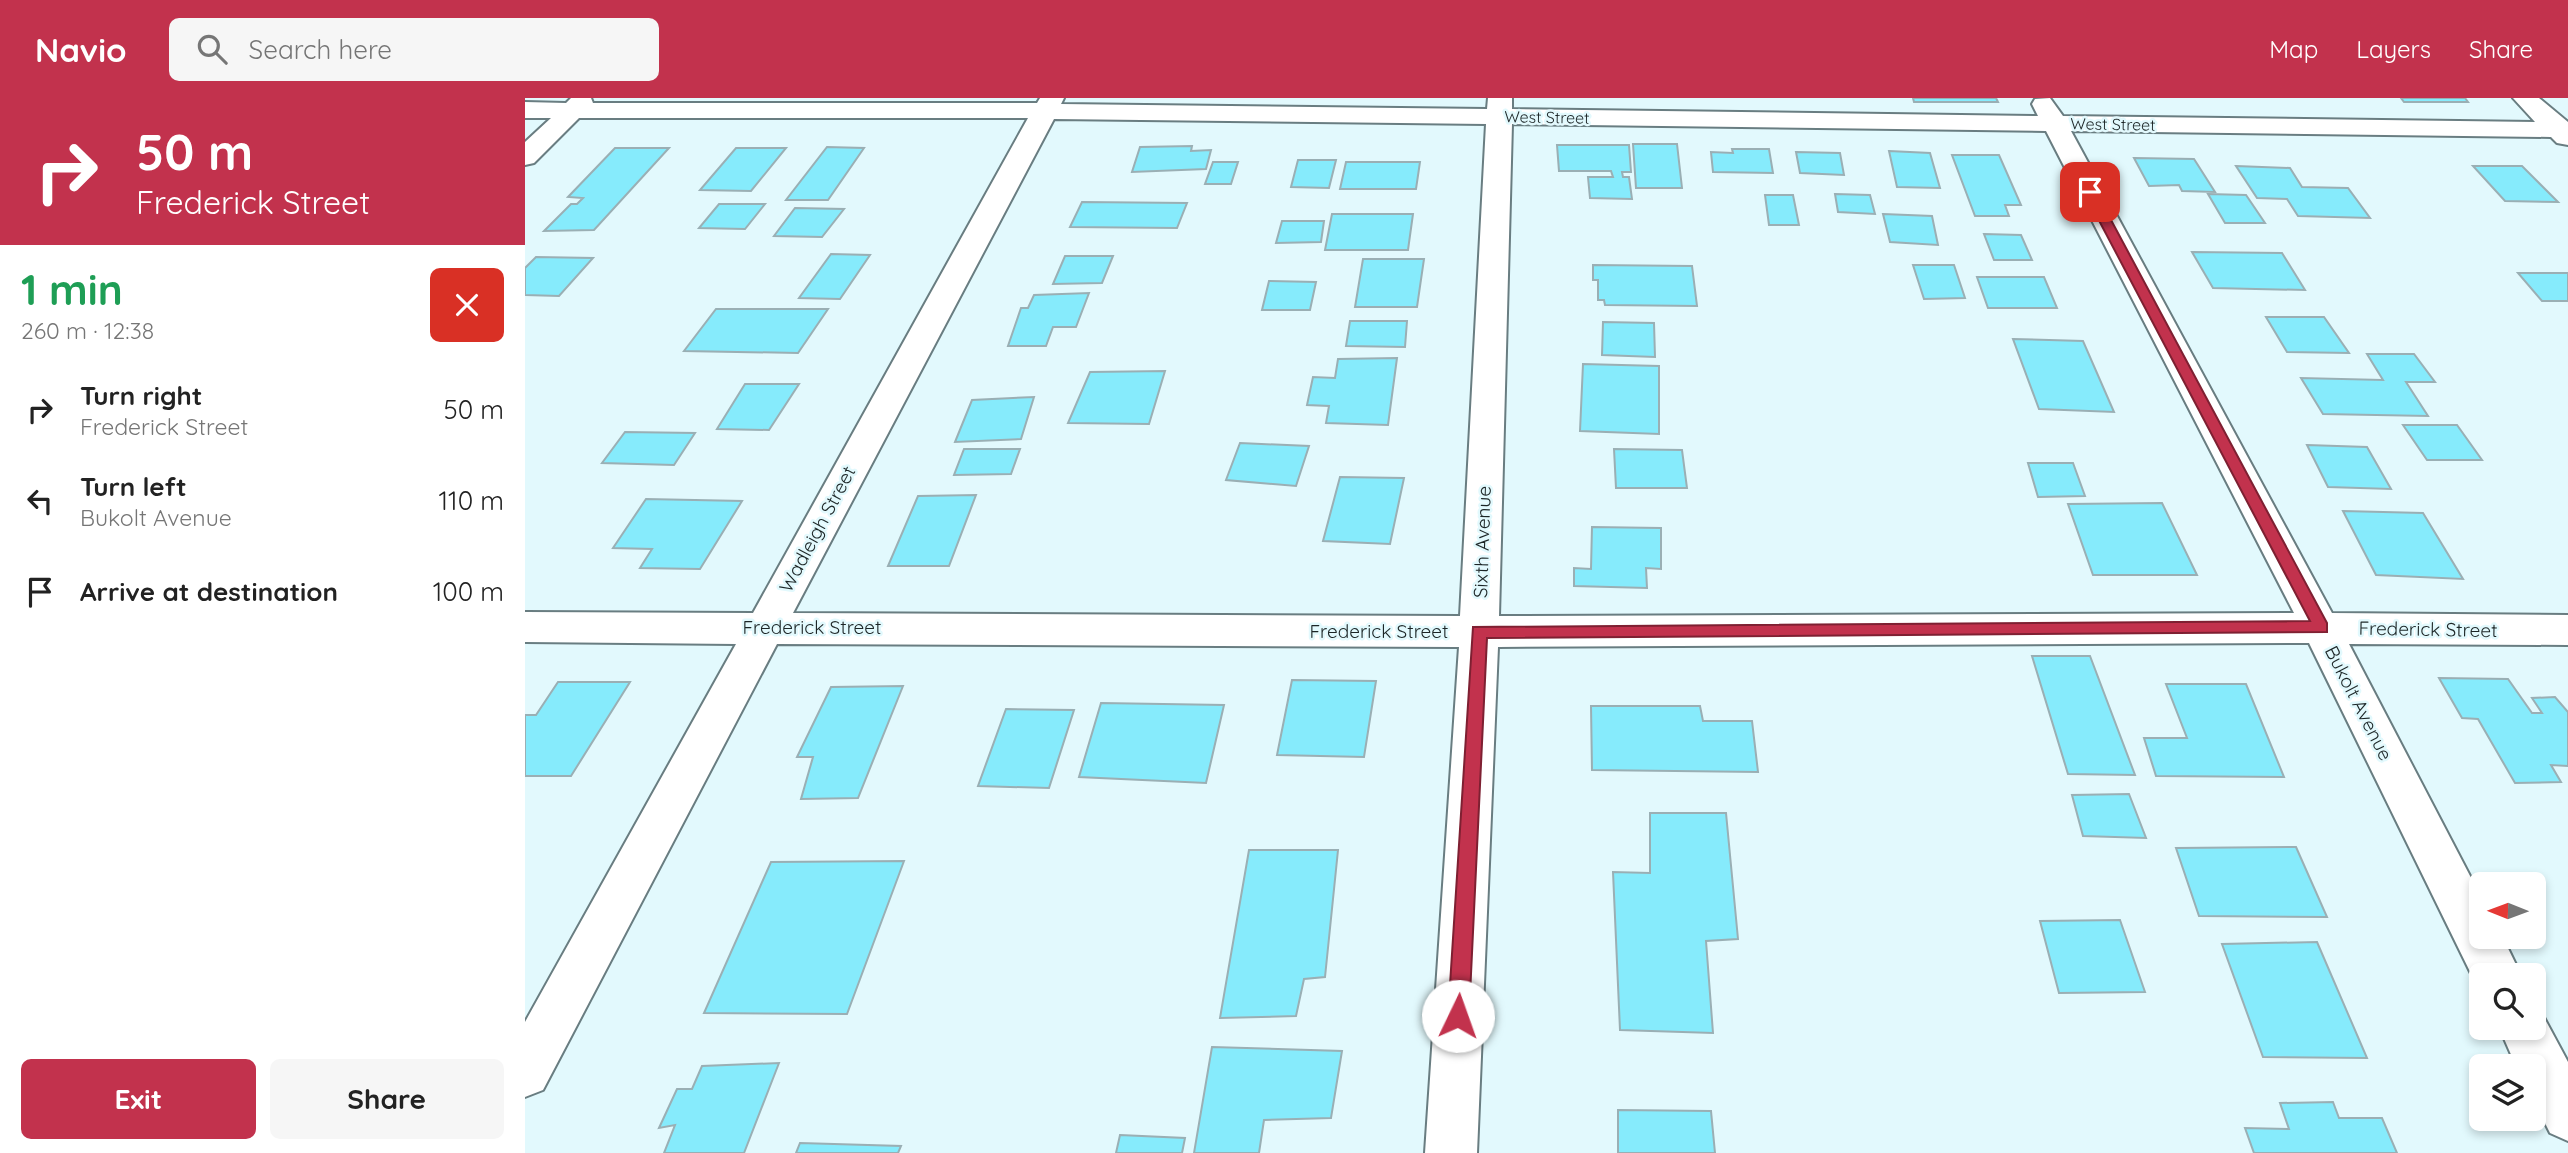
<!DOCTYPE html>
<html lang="en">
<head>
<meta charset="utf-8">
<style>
  body { margin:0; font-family:Quicksand,sans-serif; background:#f6f6f6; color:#222; height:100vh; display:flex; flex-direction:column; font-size:26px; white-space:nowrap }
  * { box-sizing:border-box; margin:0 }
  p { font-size:23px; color:#767676 }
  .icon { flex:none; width:38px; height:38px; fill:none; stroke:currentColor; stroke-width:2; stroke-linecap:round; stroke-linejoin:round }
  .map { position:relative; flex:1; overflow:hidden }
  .details { display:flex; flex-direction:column; background:#fff; width:525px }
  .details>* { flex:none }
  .banner { background:#c2324d; color:#fff; overflow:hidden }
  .needle { width:46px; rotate:271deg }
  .tools { position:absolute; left:1944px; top:774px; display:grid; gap:14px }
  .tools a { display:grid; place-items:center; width:77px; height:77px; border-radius:10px; background:#fff; box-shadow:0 4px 10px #0003; font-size:35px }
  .pin { position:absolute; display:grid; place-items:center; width:60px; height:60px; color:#fff; margin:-30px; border-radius:14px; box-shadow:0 4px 10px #0006 }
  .me { position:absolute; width:77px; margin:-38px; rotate:3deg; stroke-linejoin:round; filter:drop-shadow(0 0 5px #0008) }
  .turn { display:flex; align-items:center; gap:24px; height:147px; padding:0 21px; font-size:32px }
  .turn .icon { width:91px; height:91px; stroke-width:2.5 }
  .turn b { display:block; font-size:49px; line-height:60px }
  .round { display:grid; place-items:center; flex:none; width:74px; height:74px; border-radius:10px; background:#f6f6f6 }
  .head { display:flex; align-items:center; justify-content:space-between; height:119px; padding:0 21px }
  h1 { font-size:42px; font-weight:700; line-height:52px; color:#1e9e55 }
  .cta { display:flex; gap:14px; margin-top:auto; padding:14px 21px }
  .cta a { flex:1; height:80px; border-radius:10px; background:#c2324d; color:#fff; font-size:28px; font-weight:700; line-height:80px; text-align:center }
  .cta a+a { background:#f6f6f6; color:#222 }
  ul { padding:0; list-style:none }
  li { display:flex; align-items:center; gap:21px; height:91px; padding:0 21px }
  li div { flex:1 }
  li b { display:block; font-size:26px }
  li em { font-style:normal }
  header { display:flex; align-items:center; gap:42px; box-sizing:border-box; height:98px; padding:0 35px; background:#c2324d; color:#fff }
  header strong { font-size:33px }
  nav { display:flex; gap:38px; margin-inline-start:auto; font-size:24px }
  .search { width:490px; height:63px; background:#f6f6f6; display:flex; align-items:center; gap:18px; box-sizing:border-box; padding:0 24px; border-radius:10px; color:#767676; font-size:26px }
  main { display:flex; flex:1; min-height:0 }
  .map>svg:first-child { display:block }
  .building { fill:#86ebfc; stroke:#9aafb4; stroke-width:2 }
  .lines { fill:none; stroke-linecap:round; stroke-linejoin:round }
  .minor-casing { stroke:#697d81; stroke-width:4 }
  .minor { fill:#fff; fill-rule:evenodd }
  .route { fill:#c2324d; stroke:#7e2032; stroke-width:2 }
  .labels { text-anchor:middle; stroke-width:5; stroke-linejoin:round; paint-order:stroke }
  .far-street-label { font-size:16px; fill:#1c2526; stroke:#e2f9fd }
  .street-label { font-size:19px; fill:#1c2526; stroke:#e2f9fd }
</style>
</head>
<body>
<header>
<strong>Navio</strong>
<div class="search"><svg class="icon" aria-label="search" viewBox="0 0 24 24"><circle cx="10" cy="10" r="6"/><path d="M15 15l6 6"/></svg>Search here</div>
<nav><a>Map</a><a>Layers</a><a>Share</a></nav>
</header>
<main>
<section class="details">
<div class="banner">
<div class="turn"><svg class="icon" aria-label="right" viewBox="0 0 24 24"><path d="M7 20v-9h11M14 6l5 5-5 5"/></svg><div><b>50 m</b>Frederick Street</div></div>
</div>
<div class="head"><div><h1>1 min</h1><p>260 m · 12:38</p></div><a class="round" style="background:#d93025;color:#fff"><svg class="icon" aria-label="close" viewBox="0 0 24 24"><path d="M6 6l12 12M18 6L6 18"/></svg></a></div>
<ul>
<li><svg class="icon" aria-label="right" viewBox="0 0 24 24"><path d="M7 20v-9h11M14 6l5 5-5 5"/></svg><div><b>Turn right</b><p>Frederick Street</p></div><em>50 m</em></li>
<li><svg class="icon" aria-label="left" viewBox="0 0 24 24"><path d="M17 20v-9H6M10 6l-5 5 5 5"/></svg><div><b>Turn left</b><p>Bukolt Avenue</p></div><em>110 m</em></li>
<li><svg class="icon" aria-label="arrive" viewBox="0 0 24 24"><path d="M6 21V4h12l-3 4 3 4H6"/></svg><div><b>Arrive at destination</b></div><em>100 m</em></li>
</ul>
<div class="cta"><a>Exit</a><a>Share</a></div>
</section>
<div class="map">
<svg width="2043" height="1055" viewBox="0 0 2043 1055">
  <rect width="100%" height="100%" fill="#e2f9fd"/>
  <path class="building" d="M1388 0H1471L1473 4H1389Z
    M1876 0H1940L1943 4H1879Z
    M1108 46H1152L1157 90H1111Z
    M1032 47H1104L1106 74H1097L1098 79H1104L1107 101 1065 100 1063 79H1088L1086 73H1034Z
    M667 48 666 53 686 52 681 71 607 74 615 49Z
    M302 49 339 50 303 102H261Z
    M90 50H144L69 132 19 133 46 106H52L58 100 43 99Z
    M211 50H261L226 93 175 92Z
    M1207 51H1244L1248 75 1188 74 1186 54 1208 55Z
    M1364 53 1405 55 1415 90 1372 89Z
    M1271 54 1315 55 1319 77 1275 75Z
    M1427 57H1474L1496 107H1480L1484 118H1450Z
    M1609 60 1669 61 1690 94 1657 93 1654 87 1624 88Z
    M773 62H811L804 90 766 89Z
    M688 64H713L706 86H680Z
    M821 64H895L891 91H815Z
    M1711 68 1765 70 1777 89 1823 90 1845 120 1773 118 1762 101 1732 100Z
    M1948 68H1997L2033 104 1980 103Z
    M1310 96 1345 97 1350 116 1313 114Z
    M1683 96 1721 97 1740 125H1700Z
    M1240 97H1268L1274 127H1244Z
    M557 104 662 105 652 130 545 129Z
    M194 106H240L220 131 174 130Z
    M270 110 319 111 297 139 249 138Z
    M807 116H888L883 152H800Z
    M1358 116 1407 118 1413 147 1365 144Z
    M757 123H799L796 144 751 145Z
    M1459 136 1496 137 1507 162H1469Z
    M1667 154 1757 155 1780 192 1688 190Z
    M306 156 345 157 315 201 274 200Z
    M540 158H588L577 185 528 186Z
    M11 159 68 160 34 198 0 197V170Z
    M838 161H899L892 209H830Z
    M1068 167 1167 168 1172 208 1080 207 1079 202H1073V182H1068Z
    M1388 167H1429L1440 200 1399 201Z
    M1993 175H2043V203H2017Z
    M1452 179H1519L1532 210H1463Z
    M744 183 791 184 785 212H737Z
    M564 195 551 229H528L521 248H483L496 210H503L509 197Z
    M191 211H303L273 255 159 253Z
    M1741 219H1799L1824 255 1762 254Z
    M825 223H882L880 249 821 248Z
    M1078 224 1129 225 1130 259 1077 257Z
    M1488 241 1558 243 1589 314 1514 311Z
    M1842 256H1889L1910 284H1881L1903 318 1798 316 1776 280 1858 282Z
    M872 260 863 327 801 325 804 308 782 307 788 279 810 280 813 261Z
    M1058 266 1134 268V336L1055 333Z
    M640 273 624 326 543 325 565 274Z
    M220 286H274L244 332 192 331Z
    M509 299 496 341 430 344 447 302Z
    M1878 327H1932L1957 362H1902Z
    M100 334 170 335 149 367 77 365Z
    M715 345 784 348 771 388 701 382Z
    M1782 347 1842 349 1866 391 1803 389Z
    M439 351H495L486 376 429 377Z
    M1089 351 1157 352 1162 390H1091Z
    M1503 365H1548L1560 398 1513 399Z
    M815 379 879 380 865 446 798 443Z
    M451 397 424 468H363L393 398Z
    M121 401 217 403 175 471 115 470 127 451 88 450Z
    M1637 405 1672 477H1568L1543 406Z
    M1818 413 1898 415 1938 481 1851 477Z
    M1067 429 1136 430V471L1121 470 1122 490 1049 488V470L1066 471Z
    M1507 558H1565L1610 677 1543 676Z
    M1914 580 1983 581 2007 615H2017L2007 600 2030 599 2043 614V668L2026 667 2036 684 1990 685 1953 621 1937 620Z
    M767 582 851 583 839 659 752 657Z
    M33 584H105L46 678H0V617H11Z
    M1641 586H1721L1759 679 1631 678 1619 640H1662Z
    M378 588 333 700 276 701 288 659H272L306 589Z
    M576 605 699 607 681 685 554 679Z
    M1066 608H1175L1178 623H1227L1233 674 1067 672Z
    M481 611 549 612 524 690 453 688Z
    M1604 696 1621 740 1558 738 1547 697Z
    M1125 715H1201L1213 841 1181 843 1188 935 1095 932 1088 774 1125 775Z
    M1771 749 1802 819 1674 818 1651 750Z
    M724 752H813L800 879 779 881 771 918 695 920Z
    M379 763 322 916 179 915 246 764Z
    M1595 822 1620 894 1534 895 1515 823Z
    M1792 844 1842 960 1738 959 1697 846Z
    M687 949 817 953 806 1020 739 1022 734 1055H669Z
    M254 965 219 1055H139L150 1027 134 1030 152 991H167L177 968Z
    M1808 1004 1814 1020H1857L1872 1055H1729L1720 1030 1764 1031 1755 1005Z
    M1093 1012 1186 1013 1190 1055H1093Z
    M595 1037 660 1040 657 1055H591Z
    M275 1045 376 1048 373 1055H271Z"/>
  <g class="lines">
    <g class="minor-casing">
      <path id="minor" d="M46 0H66L68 5H512L515 0H539L536 6 962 11 963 0H987V11L1513 18 1507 6 1510 1 1525 0 1538 18 2010 24 1988 0H2014L2043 24V47L2032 45 2026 39 1546 33 1807 515 2043 517V547L1824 546 1956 799V838H1977L1996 877H1956L1955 894 1784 545 973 549 952 1055H900L934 549 252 546 18 992 0 999V924L211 546 0 544V514L228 515 503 20H54L9 65 0 67V44L26 20H0V4L41 5ZM529 21 961 26 935 518 268 515ZM987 26 1521 33 1769 515 974 518Z
        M2009 909 2015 912 2043 964V1043L2025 1035 2009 1003V968H1991L1974 929H2009Z"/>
    </g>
    <use href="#minor" class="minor"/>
  </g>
  <path class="route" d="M1565 90 1571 94 1802 525V534L962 540 944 918 941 925 933 928 926 925 923 918 948 529 1785 523 1559 94Z"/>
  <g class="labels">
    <g class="far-street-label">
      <text transform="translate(1022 19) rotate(1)" y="6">West Street</text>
      <text transform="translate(1588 26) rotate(1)" y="6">West Street</text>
    </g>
    <g class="street-label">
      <text transform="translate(292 431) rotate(-62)" y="7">Wadleigh Street</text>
      <text transform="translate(957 444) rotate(-88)" y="7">Sixth Avenue</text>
      <text x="287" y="536">Frederick Street</text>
      <text transform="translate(1903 531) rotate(1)" y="7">Frederick Street</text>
      <text x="854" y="540">Frederick Street</text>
      <text transform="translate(1834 605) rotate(63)" y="7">Bukolt Avenue</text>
    </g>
  </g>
</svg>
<div class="tools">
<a><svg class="needle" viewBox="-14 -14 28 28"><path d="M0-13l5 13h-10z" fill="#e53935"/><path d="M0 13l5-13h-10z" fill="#767676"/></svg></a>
<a><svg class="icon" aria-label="search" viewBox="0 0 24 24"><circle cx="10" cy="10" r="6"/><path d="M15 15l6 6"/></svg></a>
<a><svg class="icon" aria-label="layers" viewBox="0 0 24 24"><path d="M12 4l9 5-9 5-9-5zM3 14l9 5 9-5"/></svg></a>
</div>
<div class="pin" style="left:1565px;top:94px;background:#d93025"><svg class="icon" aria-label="arrive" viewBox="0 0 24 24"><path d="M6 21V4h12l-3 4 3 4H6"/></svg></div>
<svg class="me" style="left:933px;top:918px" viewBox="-20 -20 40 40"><circle r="19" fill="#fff"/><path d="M0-13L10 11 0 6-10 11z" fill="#c2324d"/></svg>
</div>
</main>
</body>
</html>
